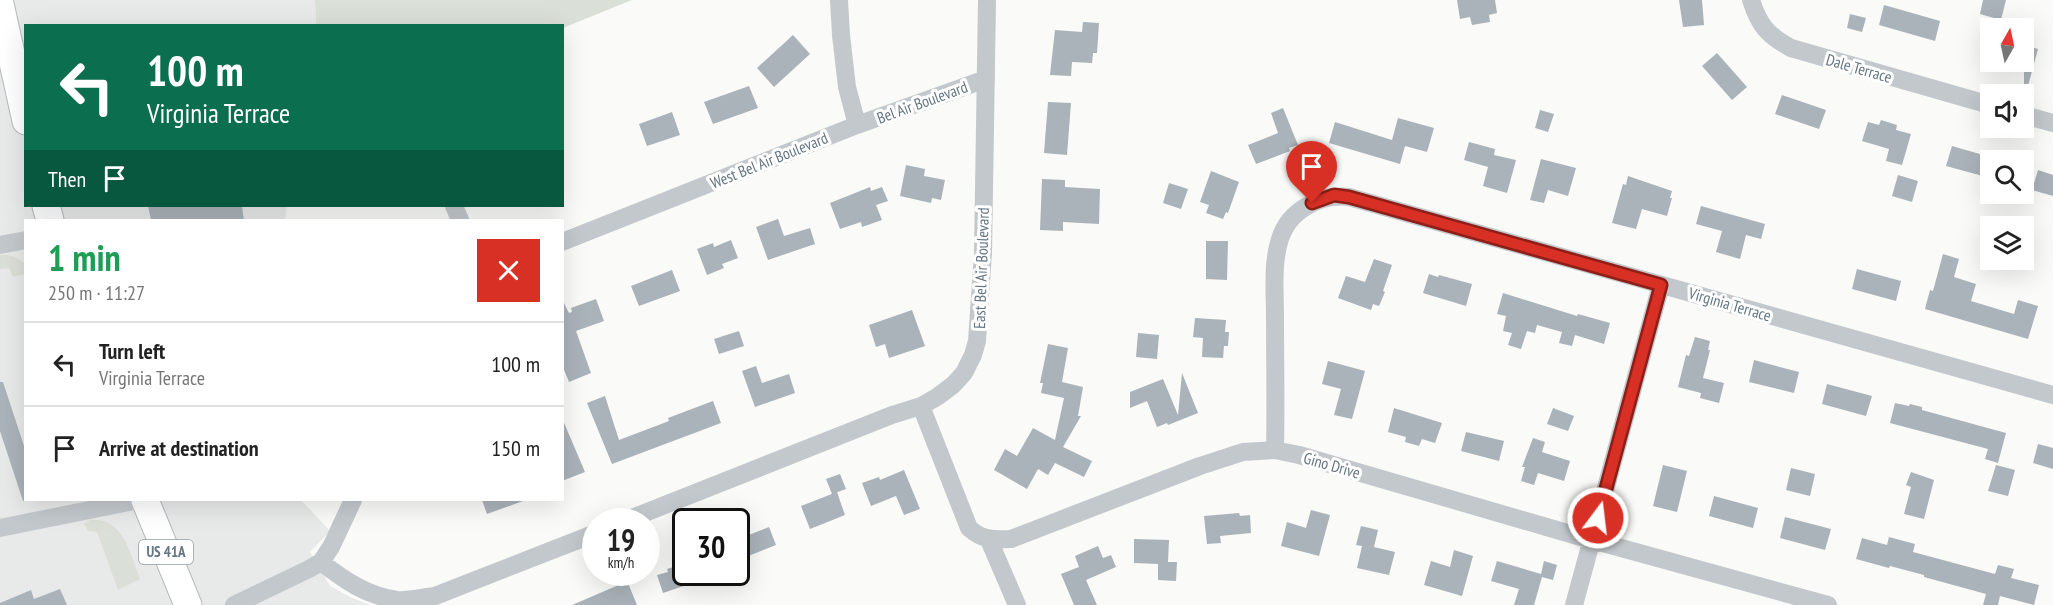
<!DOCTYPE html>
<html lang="en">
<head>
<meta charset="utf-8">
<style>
  body { margin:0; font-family:"PT Sans Narrow",sans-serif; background:#f6f6f6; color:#222; height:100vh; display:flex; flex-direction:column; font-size:22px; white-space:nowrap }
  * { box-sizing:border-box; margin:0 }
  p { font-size:20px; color:#767676 }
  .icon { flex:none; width:33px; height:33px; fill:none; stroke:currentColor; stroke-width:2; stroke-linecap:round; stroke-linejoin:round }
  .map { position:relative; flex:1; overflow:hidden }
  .drawer { position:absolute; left:24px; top:219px; width:540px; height:282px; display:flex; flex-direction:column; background:#fff; border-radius:0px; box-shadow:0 6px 24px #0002 }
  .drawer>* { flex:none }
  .guide { position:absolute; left:24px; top:24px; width:540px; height:183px; border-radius:0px; box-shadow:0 6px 24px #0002; background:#0b6e4f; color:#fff; overflow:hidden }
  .needle { width:39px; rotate:9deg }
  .buttons { position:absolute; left:1980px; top:18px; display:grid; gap:12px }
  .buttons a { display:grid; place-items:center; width:54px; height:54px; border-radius:0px; background:#fff; box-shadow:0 6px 24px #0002; font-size:30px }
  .speed { position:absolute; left:582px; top:508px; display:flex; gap:12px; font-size:30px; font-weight:700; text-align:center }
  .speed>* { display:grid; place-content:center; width:78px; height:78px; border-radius:50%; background:#fff; box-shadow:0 6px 24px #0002; line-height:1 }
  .speed small { font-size:15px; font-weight:400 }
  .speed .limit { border:3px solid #111; border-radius:9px; background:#fff; color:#111 }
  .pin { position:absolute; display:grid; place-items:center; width:51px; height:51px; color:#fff; margin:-62px -26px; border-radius:50% 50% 50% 0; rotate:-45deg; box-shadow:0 0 6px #0007 }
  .pin .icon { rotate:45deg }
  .me { position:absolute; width:66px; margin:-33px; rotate:15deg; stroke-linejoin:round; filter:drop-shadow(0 0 4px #0008) }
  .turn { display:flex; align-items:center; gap:21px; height:126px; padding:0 24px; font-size:27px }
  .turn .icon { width:78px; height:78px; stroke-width:2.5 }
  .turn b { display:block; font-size:42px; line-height:51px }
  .then { display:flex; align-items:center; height:57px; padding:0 24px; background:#0003; gap:12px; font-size:22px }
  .round { display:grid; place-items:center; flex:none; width:63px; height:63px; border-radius:0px; background:#f6f6f6 }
  .headline { display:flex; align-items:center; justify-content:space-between; height:102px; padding:0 24px }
  h1 { font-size:36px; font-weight:600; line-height:45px; color:#1e9e55 }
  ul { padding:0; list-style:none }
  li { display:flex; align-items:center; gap:18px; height:84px; padding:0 24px; border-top:2px solid #e0e0e0 }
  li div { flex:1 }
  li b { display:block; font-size:22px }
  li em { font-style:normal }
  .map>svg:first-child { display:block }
  .built { fill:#e8e9e9 }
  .green { fill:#dadfd7 }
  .building { fill:#aab3b9 }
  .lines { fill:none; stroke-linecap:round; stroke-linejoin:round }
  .highway-casing { stroke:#b4b9bd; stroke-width:29 }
  .minor { stroke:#c3c8cc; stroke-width:18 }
  .highway { stroke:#fff; stroke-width:27 }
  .route-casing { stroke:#8d1f18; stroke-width:15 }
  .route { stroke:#d93025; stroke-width:10 }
  .labels { text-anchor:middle; stroke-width:6; stroke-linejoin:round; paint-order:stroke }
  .shield { fill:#fff; stroke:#939fa8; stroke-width:1.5 }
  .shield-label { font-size:15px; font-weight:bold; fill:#657683 }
  .street-label { font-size:16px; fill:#657683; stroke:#fff }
</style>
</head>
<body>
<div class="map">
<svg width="2053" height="605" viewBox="0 0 2053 605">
  <rect width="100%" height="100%" fill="#fafaf8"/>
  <path class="built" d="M0 0H315L316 25 26 26V206H287L285 220H26V500H301L330 531 310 552 330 586 352 598 370 605H0Z"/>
  <path class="green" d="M315 0H632L563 28 562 26 316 25Z
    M0 255C10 254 18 258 25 264V274L13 277 9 268 0 269Z
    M90 520C124 517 130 554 140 579L118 590 97 532 88 531 84 524Z"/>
  <path class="building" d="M1457 0H1495L1497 13 1489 15 1490 22 1472 25 1470 17 1460 19Z
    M1679 0H1702L1704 25 1683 27Z
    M1983 0H2006L2001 20 1980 14Z
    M1884 5 1940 21 1935 41 1879 25Z
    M1850 14 1866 18 1862 32 1847 28Z
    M1083 22 1099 23 1097 53H1093L1092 63 1072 62 1071 76 1050 75 1055 30 1082 32Z
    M793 35 810 54 774 87 757 68Z
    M2024 45 2038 49 2028 86H2024Z
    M1717 53 1747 87 1732 100 1702 66Z
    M749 86 758 108 713 124 704 102Z
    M1782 95 1826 110 1819 129 1775 114Z
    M1048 102 1071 103 1067 155 1044 153Z
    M1283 108 1298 145 1289 148 1290 151 1256 164 1248 145 1278 133 1271 113Z
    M1540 110 1554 114 1548 132 1535 128Z
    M672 112 680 135 647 146 639 124Z
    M1398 118 1434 128 1427 152 1405 146 1400 164 1329 143 1335 122 1392 140Z
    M1881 120 1897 125 1896 130 1911 134 1902 165 1886 161 1889 149 1862 141 1868 122 1879 125Z
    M1469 142 1495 149 1494 155 1516 160 1507 193 1483 186 1488 167 1464 160Z
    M1952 146 1990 157V178L1946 166Z
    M1541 159 1576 168 1568 196 1548 190 1544 203 1530 200Z
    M906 165 925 169 924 176 945 180 941 200 932 198 931 203 900 196Z
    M2038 170 2053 175V196L2032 190Z
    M1211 171 1239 182 1228 213 1226 212 1223 219 1206 213 1209 205 1200 202Z
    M1898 175 1918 181 1912 202 1892 196Z
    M1628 176 1672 191 1670 198H1672L1667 216 1642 209 1636 229 1612 223 1623 184 1626 185Z
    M1042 179 1065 180V187L1100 189 1099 224 1063 222V231L1040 230Z
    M1169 183 1188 189 1181 209 1163 203Z
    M870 187 871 191 882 187 888 201 876 205 882 220 862 227 861 222 840 229 830 203Z
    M148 206H242L244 220H151Z
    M1701 206 1765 224 1761 239 1746 235 1740 259 1716 252 1722 231 1696 224Z
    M778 219 784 236 810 228 815 244 768 260 756 227Z
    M731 240 738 258 722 264 724 268 707 275 697 249 713 243 714 247Z
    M1206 241H1228L1227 280 1206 279Z
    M1943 254 1959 259 1954 277 1976 284 1971 301 2014 314 2018 300 2038 306 2028 339 1925 309 1930 290 1933 291Z
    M1374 259 1392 265 1383 291 1385 292 1379 306 1373 304 1371 310 1338 298 1346 276 1365 282Z
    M1857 269 1901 281 1896 301 1852 289Z
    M672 270 680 291 639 306 631 286Z
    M1429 274 1438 277 1439 275 1472 284 1466 306 1423 293Z
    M1503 293 1577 316 1578 314 1610 323 1604 344 1575 335 1572 346 1559 343 1562 332 1537 325 1535 333 1527 331 1521 349 1508 345 1512 333 1503 331 1506 316 1497 314Z
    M562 299 569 313 572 312 571 308 596 299 604 321 576 331 591 373 569 382 562 365Z
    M912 310 925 346 889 358 885 344 876 347 869 325Z
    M1195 318 1226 320 1225 332H1229L1228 346H1224L1223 358 1202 357 1203 338 1193 337Z
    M739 331 744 346 719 354 714 339Z
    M1138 333 1159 335 1157 359 1136 357Z
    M1695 337 1710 341 1708 350H1710L1703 378 1724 383 1719 403 1700 398 1701 393 1678 387 1686 355 1689 356Z
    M1048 344 1068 348 1062 382 1083 387 1078 416H1081L1063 447 1092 461 1084 477 1055 463 1048 475 1038 469 1027 489 994 470 1005 449 1017 456 1033 428 1055 440 1064 398 1041 393 1043 383H1040Z
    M1754 360 1799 372 1794 393 1749 382Z
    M1328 361 1365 371 1352 419 1334 415 1341 389 1322 384Z
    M756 366 762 383 789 374 795 393 755 407 742 371Z
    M1182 373 1198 413 1168 425 1167 423 1157 427 1147 401 1130 408V392L1163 379 1178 415Z
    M0 382H3L26 452V501H23L0 431Z
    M1827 384 1872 396 1866 416 1822 404Z
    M605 396 619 440 669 421 668 418 713 401 721 423 612 464 587 403Z
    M1895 403 1909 406 1910 404 1922 407V410L2006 433 1998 463 1985 459 1988 449 1890 423Z
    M1394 408 1442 423 1435 443 1422 439 1419 446 1405 442 1406 437 1388 432Z
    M1553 408 1574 416 1568 431 1547 424Z
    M562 418 585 472 562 481Z
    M1466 432 1504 441 1499 461 1461 451Z
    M1533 438 1545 442 1542 452 1570 461 1564 481 1538 473 1534 485 1521 481 1525 467H1522Z
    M2038 444 2053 448V469L2033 463Z
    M1663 465 1687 471 1677 512 1653 506Z
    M1996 465 2015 470 2008 496 1988 491Z
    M1791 468 1815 474 1810 496 1786 490Z
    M904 470 920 509 904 515 896 496 871 506 862 483 879 477 880 480Z
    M1911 472 1934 480 1924 519 1904 514 1911 487 1906 485Z
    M840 474 846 489 832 494 826 479Z
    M837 492 845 515 810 529 801 506Z
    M1714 496 1758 508 1753 528 1709 516Z
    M482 500H523V501L487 514Z
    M1311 510 1330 515 1319 556 1281 546 1287 522 1306 528Z
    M1239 513 1240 516 1250 515 1251 533 1220 536 1221 543 1207 544 1204 516Z
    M1785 517 1831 529 1825 550 1780 538Z
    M1361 526 1378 530 1374 547 1395 552 1389 575 1357 568 1362 546 1356 545Z
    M769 527 776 545 736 561V540Z
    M1889 537 1915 544 1913 552 1995 574 1998 565 2014 569 2011 578 2039 585 2034 605 2000 596 1998 605H1983L1986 594 1924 577V575L1890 566 1889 568 1856 559 1862 538 1887 545Z
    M1134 539 1169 540 1168 562H1177L1176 581 1158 580V564L1134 563Z
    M1098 546 1103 558 1111 555 1116 567 1086 580 1097 605H1074L1061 574 1079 567 1075 556Z
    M1454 550 1473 556 1462 596 1424 585 1431 561 1450 567Z
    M1497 561 1541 574 1544 561 1557 565 1553 580 1542 577 1534 605H1514L1519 589 1491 581Z
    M686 563V573H715L716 575 663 593 657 575 668 572 667 569Z
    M628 583 637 605H572L621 584 622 586Z
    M60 589 67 605H0V603L31 590 34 599Z"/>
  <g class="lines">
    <g class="highway-casing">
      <path id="highway" d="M0 4 26 121
        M46 206 50 220
        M145 500 188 605"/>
    </g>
    <path class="minor" d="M839 0 841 35 847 87 857 125
      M1751 0C1759 25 1767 35 1791 48L1990 105
      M2024 115 2053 123
      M454 206 460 220
      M562 242 857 125 986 79
      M0 245 26 240
      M921 406 969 528C982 540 993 540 1011 539L1200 466 1243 452 1275 450 1299 455 1574 535 1828 605
      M1275 450C1276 406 1275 361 1275 317 1275 292 1272 263 1280 239 1289 210 1320 194 1349 197L2053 395
      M622 522 892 415 921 406 937 397 953 385 964 373 973 355 977 341 983 253 987 0
      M0 528 139 500
      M989 540 1017 605
      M321 562C344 580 367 596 397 600 409 601 423 597 435 596L596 533
      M234 605 309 569 321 562 331 547 353 500
      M1574 605 1661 285"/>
    <use href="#highway" class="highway"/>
  </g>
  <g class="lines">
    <g class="route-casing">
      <path id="route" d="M1312 203 1334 195 1349 197 1661 285 1598 518"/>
    </g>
    <use href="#route" class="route"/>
  </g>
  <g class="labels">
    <rect class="shield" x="139" y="540" width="54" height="24" rx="4.5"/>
    <g class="shield-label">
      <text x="166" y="557">US 41A</text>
    </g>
    <g class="street-label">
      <text transform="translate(1859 68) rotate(16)" y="6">Dale Terrace</text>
      <text transform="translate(922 102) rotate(-20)" y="6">Bel Air Boulevard</text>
      <text transform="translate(769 160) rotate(-22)" y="6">West Bel Air Boulevard</text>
      <text transform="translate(981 268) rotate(-88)" y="6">East Bel Air Boulevard</text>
      <text transform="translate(1730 304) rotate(16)" y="6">Virginia Terrace</text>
      <text transform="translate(1332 465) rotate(16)" y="6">Gino Drive</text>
    </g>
  </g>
</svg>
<div class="buttons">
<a><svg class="needle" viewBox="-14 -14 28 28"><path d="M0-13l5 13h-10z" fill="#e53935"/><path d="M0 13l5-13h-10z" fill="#767676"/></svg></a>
<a><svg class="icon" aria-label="sound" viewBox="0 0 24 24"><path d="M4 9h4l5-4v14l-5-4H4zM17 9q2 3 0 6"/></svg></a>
<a><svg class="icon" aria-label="search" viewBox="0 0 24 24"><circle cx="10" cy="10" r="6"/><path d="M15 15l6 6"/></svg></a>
<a><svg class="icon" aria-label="layers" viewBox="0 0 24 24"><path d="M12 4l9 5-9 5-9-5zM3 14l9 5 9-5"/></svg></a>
</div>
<div class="speed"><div>19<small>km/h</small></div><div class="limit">30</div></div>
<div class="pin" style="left:1312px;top:203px;background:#d93025"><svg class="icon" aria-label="arrive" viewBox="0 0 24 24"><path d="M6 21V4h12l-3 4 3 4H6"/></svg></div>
<svg class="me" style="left:1598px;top:518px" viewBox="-20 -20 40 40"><circle r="17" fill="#d93025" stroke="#fff" stroke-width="3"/><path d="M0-11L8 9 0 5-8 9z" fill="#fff"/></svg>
<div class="guide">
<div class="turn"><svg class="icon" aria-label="left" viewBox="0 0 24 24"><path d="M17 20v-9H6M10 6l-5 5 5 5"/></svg><div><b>100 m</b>Virginia Terrace</div></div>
<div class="then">Then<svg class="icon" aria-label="arrive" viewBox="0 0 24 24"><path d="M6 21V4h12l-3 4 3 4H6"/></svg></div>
</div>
<section class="drawer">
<div class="headline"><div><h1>1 min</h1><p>250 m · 11:27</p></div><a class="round" style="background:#d93025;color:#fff"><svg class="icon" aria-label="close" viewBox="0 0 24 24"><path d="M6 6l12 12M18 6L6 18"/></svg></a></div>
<ul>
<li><svg class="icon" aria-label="left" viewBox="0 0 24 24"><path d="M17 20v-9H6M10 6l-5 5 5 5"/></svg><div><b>Turn left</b><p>Virginia Terrace</p></div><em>100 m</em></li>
<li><svg class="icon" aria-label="arrive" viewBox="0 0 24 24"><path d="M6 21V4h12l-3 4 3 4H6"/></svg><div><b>Arrive at destination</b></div><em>150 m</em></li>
</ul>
</section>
</div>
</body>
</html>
